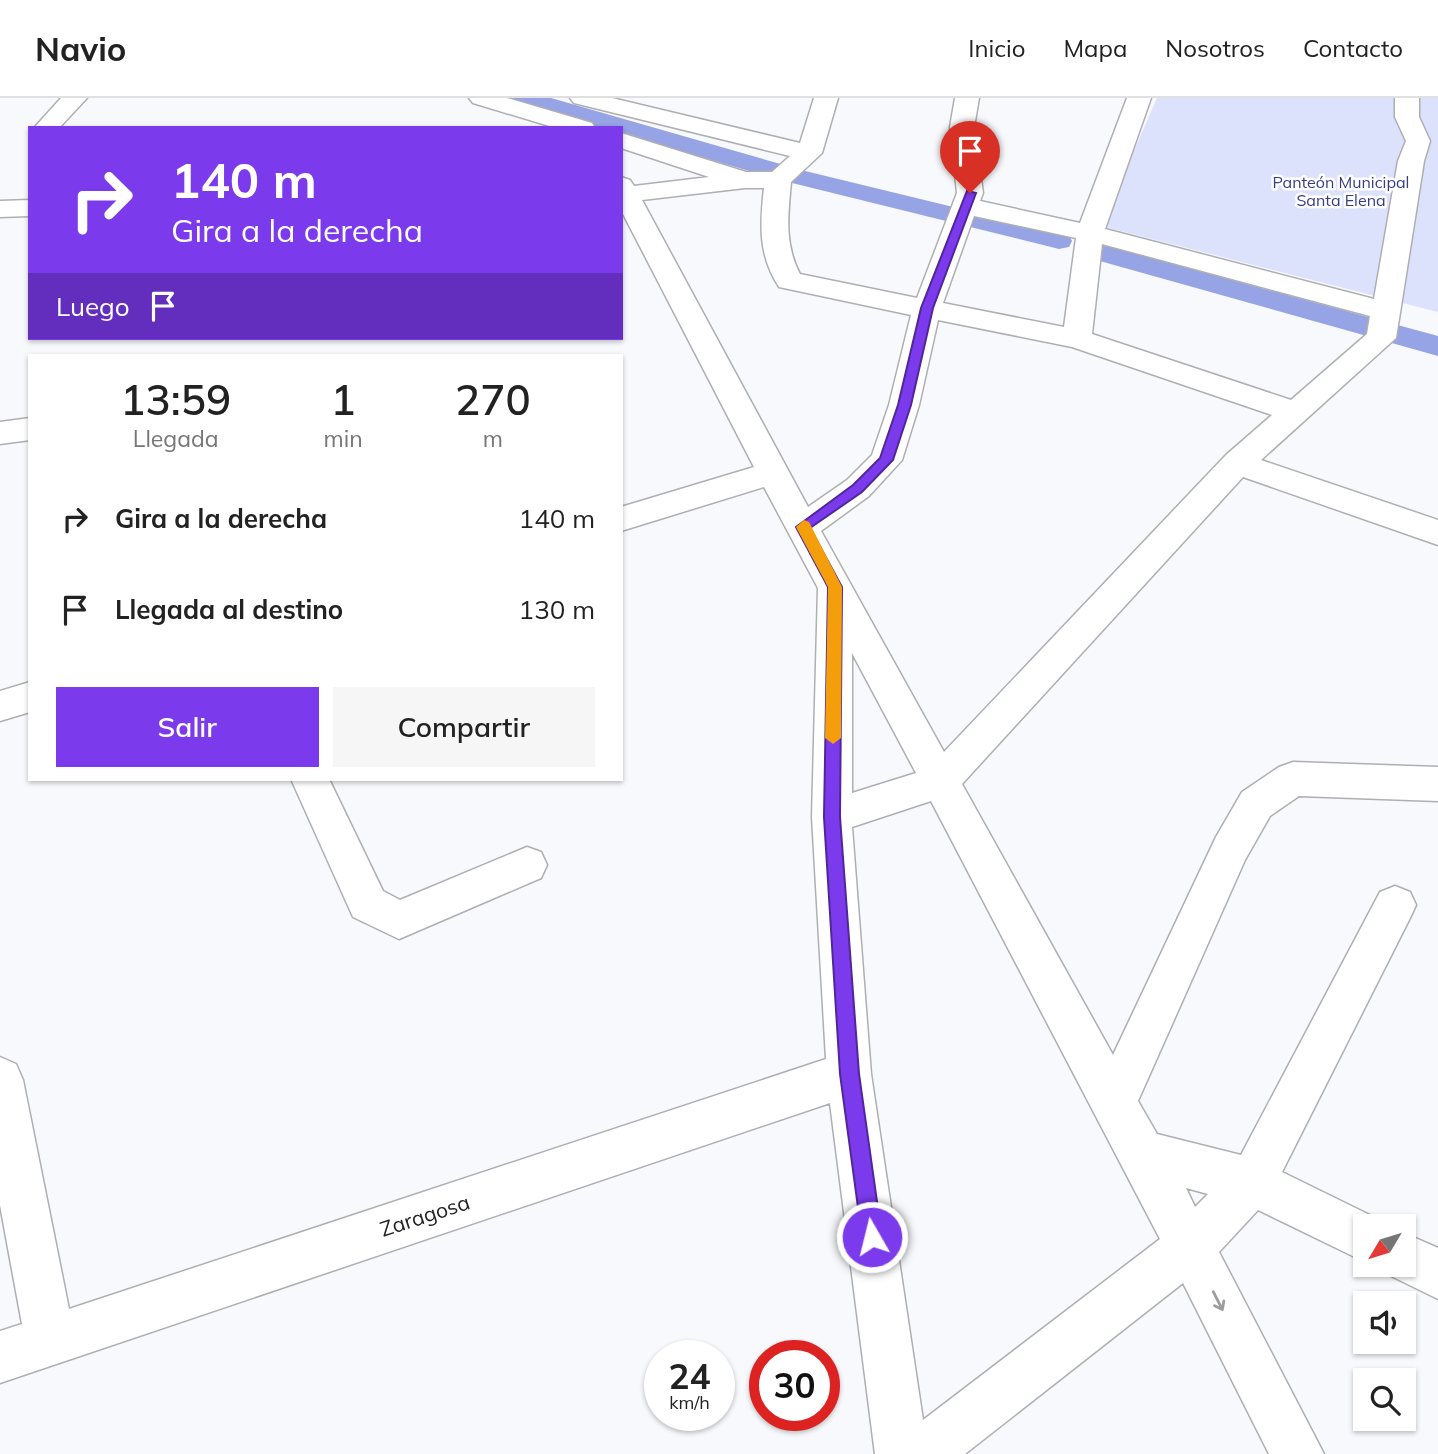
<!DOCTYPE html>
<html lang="es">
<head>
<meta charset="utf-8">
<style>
  body { margin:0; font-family:Mulish,sans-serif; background:#f6f6f6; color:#222; height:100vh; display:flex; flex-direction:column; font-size:26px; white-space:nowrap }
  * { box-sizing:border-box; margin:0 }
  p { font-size:23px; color:#767676 }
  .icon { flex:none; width:38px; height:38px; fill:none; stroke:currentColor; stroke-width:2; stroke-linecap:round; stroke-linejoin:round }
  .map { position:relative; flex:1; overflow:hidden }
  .drawer { position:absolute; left:28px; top:256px; width:595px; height:427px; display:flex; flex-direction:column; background:#fff; border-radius:0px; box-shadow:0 2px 5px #0004 }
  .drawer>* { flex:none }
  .banner { position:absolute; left:28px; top:28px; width:595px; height:214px; border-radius:0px; box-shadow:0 2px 5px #0004; background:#7c3aed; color:#fff; overflow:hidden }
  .needle { width:46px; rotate:232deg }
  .controls { position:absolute; left:1353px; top:1116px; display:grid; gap:14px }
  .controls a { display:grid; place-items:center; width:63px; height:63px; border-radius:0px; background:#fff; box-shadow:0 2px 5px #0004; font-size:35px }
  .speed { position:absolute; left:644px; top:1242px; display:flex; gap:14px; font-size:35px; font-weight:700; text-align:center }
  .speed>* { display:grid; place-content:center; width:91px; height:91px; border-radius:50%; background:#fff; box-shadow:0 2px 5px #0004; line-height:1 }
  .speed small { font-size:18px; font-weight:400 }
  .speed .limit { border:10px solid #d22; background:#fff; color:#111 }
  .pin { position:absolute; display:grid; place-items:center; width:60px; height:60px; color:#fff; margin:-72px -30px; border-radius:50% 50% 50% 0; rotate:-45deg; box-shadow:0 0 7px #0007 }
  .pin .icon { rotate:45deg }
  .me { position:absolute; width:77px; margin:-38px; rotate:352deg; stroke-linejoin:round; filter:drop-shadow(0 0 5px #0008) }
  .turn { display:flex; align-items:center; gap:24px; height:147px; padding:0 28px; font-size:32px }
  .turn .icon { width:91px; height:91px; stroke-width:2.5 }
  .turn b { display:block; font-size:49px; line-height:60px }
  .then { display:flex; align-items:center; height:66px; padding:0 28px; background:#0003; gap:14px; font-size:26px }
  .eta { display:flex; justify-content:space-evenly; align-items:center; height:119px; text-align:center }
  .eta b { font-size:42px; font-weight:600; line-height:49px }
  .button { display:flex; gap:14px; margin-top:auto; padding:14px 28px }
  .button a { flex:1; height:80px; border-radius:0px; background:#7c3aed; color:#fff; font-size:28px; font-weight:600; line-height:80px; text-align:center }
  .button a+a { background:#f6f6f6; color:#222 }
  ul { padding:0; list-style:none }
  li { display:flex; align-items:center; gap:21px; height:91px; padding:0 28px }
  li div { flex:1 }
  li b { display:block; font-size:26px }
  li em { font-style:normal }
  header { display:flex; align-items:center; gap:42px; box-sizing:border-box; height:98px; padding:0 35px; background:#fff; border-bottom:2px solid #e0e0e0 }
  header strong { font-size:33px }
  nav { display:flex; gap:38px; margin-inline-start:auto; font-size:24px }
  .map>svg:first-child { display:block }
  .green { fill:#dce2fb }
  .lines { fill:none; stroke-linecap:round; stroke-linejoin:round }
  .canal { fill:#96a3e5; fill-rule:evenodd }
  .minor-casing { stroke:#aeafb2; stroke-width:3 }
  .minor { fill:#fff; fill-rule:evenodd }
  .oneway { stroke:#9c9c9d }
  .route { fill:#7c3aed; stroke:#51269a; stroke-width:2 }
  .slow { fill:#f59e0b }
  .labels { text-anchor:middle; stroke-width:5; stroke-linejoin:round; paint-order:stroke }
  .far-park-label { font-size:16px; fill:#353d89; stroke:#fff }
  .near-street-label { font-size:21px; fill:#242425; stroke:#fff }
</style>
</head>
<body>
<header>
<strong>Navio</strong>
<nav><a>Inicio</a><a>Mapa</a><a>Nosotros</a><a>Contacto</a></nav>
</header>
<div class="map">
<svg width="1438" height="1356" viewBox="0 0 1438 1356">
  <rect width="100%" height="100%" fill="#f8f9fc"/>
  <path class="green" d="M1157 0H1438V214L1101 128Z"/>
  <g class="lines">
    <path class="canal" d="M513 0H551L801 72 1069 137 1072 143 1069 149 1059 151 784 83 621 36V30H601L517 5Z
      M1092 144 1438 238V258L1082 158 1078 152 1082 146Z"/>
    <g class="minor-casing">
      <path id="minor" d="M61 0H87L59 30H34Z
        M469 0H507L592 25 595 30H556L473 5Z
        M570 0H612L800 45 814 0H838L822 55 791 84C788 117 784 146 800 176L917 200 957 95 950 29 955 0H979L974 29 983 95 980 103 1080 125 1127 0H1151L1105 131 1374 201 1398 63 1406 43 1395 19V0H1419V19L1430 43 1424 63 1396 240 1261 362 1438 422V447L1243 379 962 686 1113 957 1216 739 1242 694 1279 669 1293 664 1438 669V703L1299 698 1270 718 1245 762 1138 1003 1157 1036 1241 1057 1380 794 1395 788 1410 794 1416 807 1410 820 1282 1074 1382 1123 1385 1129H1365V1164L1258 1112 1219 1154 1324 1356H1269L1183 1185 965 1356H875L830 1005 0 1285V1233L22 1226 0 1107V959L16 966 23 982 69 1211 826 961 812 719 818 490 764 389 621 433V409L754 369 621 112V79L630 82 634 88 709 79 621 50V35L746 74H772L790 58 574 5ZM745 90H764C760 126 758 157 779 189L911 217 889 307 872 357 847 382 808 409 642 102ZM974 118 1076 140 1064 229 943 205ZM1102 146 1370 218 1367 236 1291 302 1092 236ZM938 222 1072 249 1272 317 1226 357 944 654 821 433 869 398 902 362 919 307ZM852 555 916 675 852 695ZM931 703 1160 1141 923 1322 871 976 852 729ZM1186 1090 1208 1096 1195 1109Z
        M30 102V118L0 119V103Z
        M30 320V342L0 346V324Z
        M30 584V614L0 623V593Z
        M291 681H329L383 793 400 802 527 749 541 754 547 767 541 780 399 841 353 819Z
        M1404 1135 1438 1150V1201L1387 1176 1383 1167H1404Z"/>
    </g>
    <use href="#minor" class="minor"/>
  </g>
  <defs><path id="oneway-shaft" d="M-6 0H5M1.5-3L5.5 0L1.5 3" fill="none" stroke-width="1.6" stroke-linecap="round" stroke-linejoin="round" transform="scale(1.75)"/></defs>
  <use class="oneway" href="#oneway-shaft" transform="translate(1218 1203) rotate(63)"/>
  <path class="route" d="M967 93 976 95 933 210 911 307 893 362 862 394 810 430 842 489 840 719 859 976 882 1139 879 1146 872 1149 865 1146 862 1139 840 976 824 719 828 489 796 429 853 387 880 360 898 307 921 210Z"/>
  <path class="slow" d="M804 422 809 424 842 489 841 640 833 646 825 640 828 489 796 429Z"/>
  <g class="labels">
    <g class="far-park-label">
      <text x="1341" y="90">Panteón Municipal<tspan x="1341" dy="18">Santa Elena</tspan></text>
    </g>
    <g class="near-street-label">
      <text transform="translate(425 1118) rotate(-18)" y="7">Zaragosa</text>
    </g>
  </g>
</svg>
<div class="controls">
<a><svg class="needle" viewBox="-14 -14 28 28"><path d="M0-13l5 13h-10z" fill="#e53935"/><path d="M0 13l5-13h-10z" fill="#767676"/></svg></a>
<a><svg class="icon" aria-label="sound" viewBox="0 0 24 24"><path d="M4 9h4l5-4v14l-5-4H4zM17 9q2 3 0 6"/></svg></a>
<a><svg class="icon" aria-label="search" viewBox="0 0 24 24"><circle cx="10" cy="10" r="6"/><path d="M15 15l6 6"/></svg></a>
</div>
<div class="speed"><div>24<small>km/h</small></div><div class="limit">30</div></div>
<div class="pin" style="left:970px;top:95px;background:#d93025"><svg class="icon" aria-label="arrive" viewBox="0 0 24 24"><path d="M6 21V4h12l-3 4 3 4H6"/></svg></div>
<svg class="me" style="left:872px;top:1139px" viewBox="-20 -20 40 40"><circle r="17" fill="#7c3aed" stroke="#fff" stroke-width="3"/><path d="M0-11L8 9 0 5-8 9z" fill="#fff"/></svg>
<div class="banner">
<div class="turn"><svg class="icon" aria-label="right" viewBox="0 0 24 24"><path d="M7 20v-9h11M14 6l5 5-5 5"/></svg><div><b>140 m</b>Gira a la derecha</div></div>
<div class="then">Luego<svg class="icon" aria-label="arrive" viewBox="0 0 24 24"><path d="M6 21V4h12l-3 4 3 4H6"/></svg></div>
</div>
<section class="drawer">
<div class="eta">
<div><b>13:59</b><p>Llegada</p></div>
<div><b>1</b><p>min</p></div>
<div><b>270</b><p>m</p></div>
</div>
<ul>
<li><svg class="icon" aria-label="right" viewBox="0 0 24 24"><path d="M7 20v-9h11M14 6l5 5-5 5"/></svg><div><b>Gira a la derecha</b></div><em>140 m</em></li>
<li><svg class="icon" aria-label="arrive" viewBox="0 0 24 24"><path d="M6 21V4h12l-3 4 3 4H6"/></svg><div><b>Llegada al destino</b></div><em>130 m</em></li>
</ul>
<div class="button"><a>Salir</a><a>Compartir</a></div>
</section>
</div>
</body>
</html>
